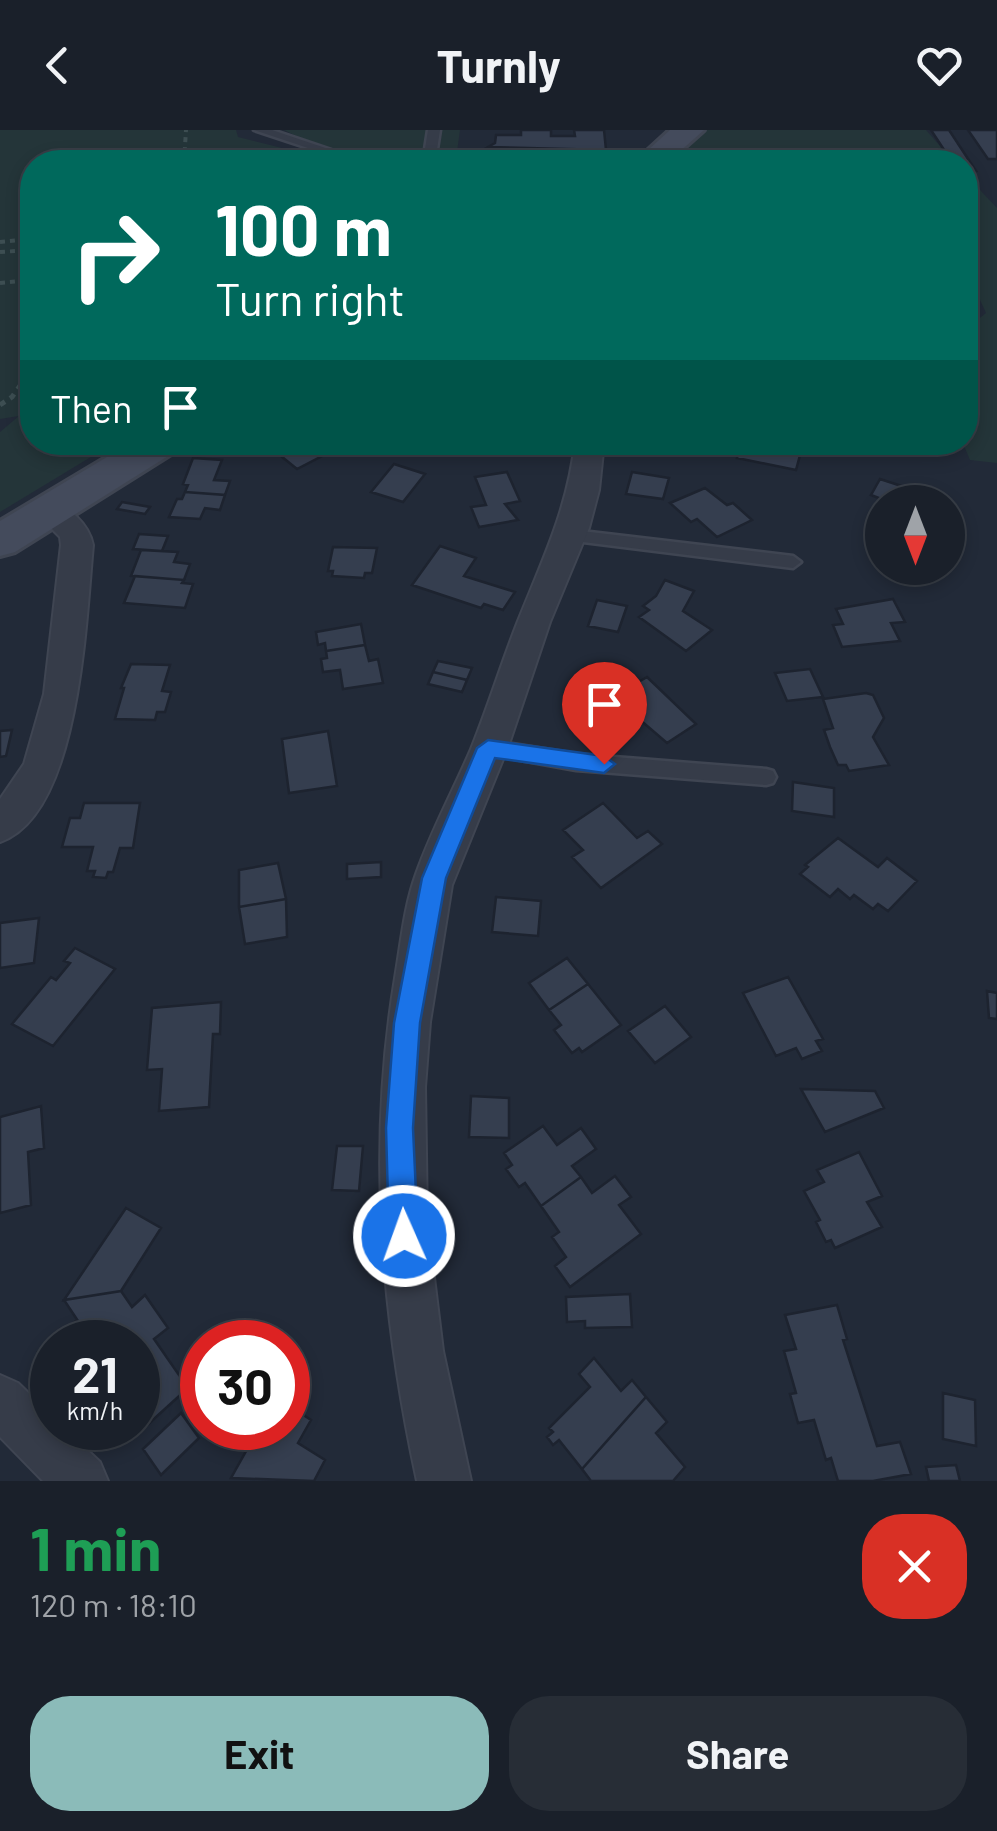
<!DOCTYPE html>
<html lang="en">
<head>
<meta charset="utf-8">
<style>
  body { margin:0; font-family:Barlow,sans-serif; background:#272d36; color:#f1f3f6; height:100vh; display:flex; flex-direction:column; font-size:38px; white-space:nowrap }
  * { box-sizing:border-box; margin:0 }
  p { font-size:32px; color:#9fa3a8 }
  .icon { flex:none; width:55px; height:55px; fill:none; stroke:currentColor; stroke-width:2; stroke-linecap:round; stroke-linejoin:round }
  .map { position:relative; height:1351px; overflow:hidden }
  .sheet { display:flex; flex-direction:column; background:#1a202a; flex:1 }
  .sheet>* { flex:none }
  .hud { position:absolute; left:20px; top:20px; width:958px; height:305px; border-radius:40px; box-shadow:0 5px 15px #0003,0 0 0 2px #383e47; background:#00695c; color:#fff; overflow:hidden }
  .needle { width:65px; rotate:180deg }
  .tools { position:absolute; left:865px; top:355px; display:grid; gap:20px }
  .tools a { display:grid; place-items:center; width:100px; height:100px; border-radius:50%; background:#1a202a; box-shadow:0 5px 15px #0003,0 0 0 2px #383e47; font-size:50px }
  .speed { position:absolute; left:30px; top:1190px; display:flex; gap:20px; font-size:50px; font-weight:700; text-align:center }
  .speed>* { display:grid; place-content:center; width:130px; height:130px; border-radius:50%; background:#1a202a; box-shadow:0 5px 15px #0003,0 0 0 2px #383e47; line-height:1 }
  .speed small { font-size:25px; font-weight:400 }
  .speed .limit { border:15px solid #d22; background:#fff; color:#111 }
  .pin { position:absolute; display:grid; place-items:center; width:85px; height:85px; color:#fff; margin:-102px -42px; border-radius:50% 50% 50% 0; rotate:-45deg; box-shadow:0 0 10px #0007 }
  .pin .icon { rotate:45deg }
  .me { position:absolute; width:110px; margin:-55px; rotate:358deg; stroke-linejoin:round; filter:drop-shadow(0 0 8px #0008) }
  .turn { display:flex; align-items:center; gap:35px; height:210px; padding:0 30px; font-size:45px }
  .turn .icon { width:130px; height:130px; stroke-width:2.5 }
  .turn b { display:block; font-size:70px; line-height:85px }
  .then { display:flex; align-items:center; height:95px; padding:0 30px; background:#0003; gap:20px; font-size:38px }
  .round { display:grid; place-items:center; flex:none; width:105px; height:105px; border-radius:40px; background:#272d36 }
  .head { display:flex; align-items:center; justify-content:space-between; height:170px; padding:0 30px }
  h1 { font-size:60px; font-weight:700; line-height:75px; color:#1e9e55 }
  .action { display:flex; gap:20px; margin-top:auto; padding:20px 30px }
  .action a { flex:1; height:115px; border-radius:40px; background:#8bbbb9; color:#111; font-size:40px; font-weight:700; line-height:115px; text-align:center }
  .action a+a { background:#272d36; color:#f1f3f6 }
  header { display:flex; justify-content:space-between; align-items:center; height:130px; padding:0 30px; background:#1a202a; font-size:45px; font-weight:700 }
  .map>svg:first-child { display:block }
  .green { fill:#243539 }
  .building { fill:#353e4f; stroke:#1d232f; stroke-width:2.5 }
  .lines { fill:none; stroke-linecap:round; stroke-linejoin:round }
  .lane-casing { stroke:#3f4552; stroke-width:5 }
  .street-casing { stroke:#3f4552; stroke-width:4 }
  .secondary-casing { stroke:#3f4552; stroke-width:6 }
  .path-far1 { stroke:#3d4e52; stroke-width:4; stroke-dasharray:5 5; stroke-linecap:butt }
  .path { stroke:#3d4e52; stroke-width:5; stroke-dasharray:6 6; stroke-linecap:butt }
  .lane { fill:#363c49; fill-rule:evenodd }
  .street { fill:#363c49; fill-rule:evenodd }
  .secondary { fill:#444b5c; fill-rule:evenodd }
  .route { fill:#1a73e8; stroke:#114b97; stroke-width:2.5 }
</style>
</head>
<body>
<header><svg class="icon" aria-label="back" viewBox="0 0 24 24"><path d="M15 5l-7 7 7 7"/></svg>Turnly<svg class="icon" aria-label="heart" viewBox="0 0 24 24"><path d="M12 20l-8-8c-3-5 5-10 8-4 3-6 11-1 8 4z"/></svg></header>
<div class="map">
<svg width="997" height="1351" viewBox="0 0 997 1351">
  <rect width="100%" height="100%" fill="#222a38"/>
  <path class="green" d="M0 0H236L238 7 338 32H32V312L114 313 0 382V302L19 286 0 289Z
    M284 0H460L457 22 439 28 349 32Z
    M705 0H926L954 32H849L830 25 788 32H660Z
    M965 44 997 78V333L970 330 963 313 965 251 969 250 965 200 986 183 965 137Z"/>
  <path class="building" d="M521 0H551V6H575L574 0H604L606 20 488 17 495 13 496 5H521Z
    M931 0H949L976 41 965 42V32H952Z
    M968 0H997V29H988Z
    M270 312H308L324 325 297 339 271 318 274 316Z
    M648 312H678L680 324H657L656 316H648Z
    M692 312H723L724 325 700 324V317L692 316Z
    M742 312H796L803 314 796 340 737 328Z
    M193 328 222 330 214 350 230 351 225 365 185 362 188 355 183 354Z
    M394 334 425 344 403 372 371 362Z
    M507 342 520 371 505 374 518 390 479 397 471 377 486 375 475 347Z
    M632 342 669 348 663 369 626 364Z
    M880 349 929 365 925 372H889L871 365Z
    M705 358 727 375 733 373 752 390 717 407 697 389 691 392 670 373Z
    M185 362 225 365 220 380 205 378 200 389 169 387 177 369H182Z
    M122 372 150 377 145 384 117 379Z
    M882 385V418L873 415 878 408 870 404Z
    M139 404 168 406 162 421 133 419Z
    M440 416 476 428 464 446 515 462 503 480 484 474 481 478 412 455Z
    M333 417 377 418 372 443H365L364 448 332 446 333 441H328Z
    M141 420 178 422 174 432 190 434 184 450 131 446Z
    M135 446 184 450 182 453 193 454 185 478 124 473Z
    M665 450 694 461 683 481 712 500 686 521 639 487 649 480 643 476 656 466Z
    M893 469 905 492 891 493 900 511 842 517 833 495 843 494 836 479Z
    M597 470 627 476 618 502 588 496Z
    M361 494 365 515 326 521 325 513 318 515 316 502Z
    M365 515 369 531 378 529 383 553 343 559 340 540 323 542 321 529 327 528 326 521Z
    M438 531 472 538 467 550 433 542Z
    M131 534 170 535 162 561 171 562 165 582H157L155 590 115 589 124 558H121Z
    M810 539 823 567 787 571 775 543Z
    M433 542 467 550 462 562 428 554Z
    M647 547 696 594 667 613 624 576 618 580 610 572 627 559 622 555 630 550 635 554Z
    M866 563 873 565 884 588 873 607 889 635 849 641 846 635H838L830 617 824 600 833 598 823 569Z
    M12 600 6 626 0 627V601Z
    M328 601 337 656 289 663 282 609Z
    M793 652 834 658V687L792 681Z
    M84 673H140L133 718H120L113 742H108L106 748 93 747 95 741H87L93 717H62L70 688H80Z
    M603 673 637 708 648 701 662 714 601 758 572 727 583 720 563 700Z
    M838 708 878 737 887 728 917 751 888 781 878 774 873 779 854 765 850 769 838 759 830 767 800 744 808 737 805 735Z
    M381 732V747L347 749V734Z
    M278 733 286 769 239 777V740Z
    M496 767 541 771 538 806 492 802Z
    M286 769 287 807 245 814 239 777Z
    M39 788 34 833 0 838V793Z
    M75 818 115 839 53 916 12 894 51 847 56 850 70 833 64 831Z
    M567 828 588 854 549 880 529 853Z
    M788 847 823 909 816 911 822 921 802 929 796 918 776 926 743 863Z
    M588 854 621 895 582 922 579 918 572 923 554 900 561 895 549 880Z
    M987 861 997 863V889L989 888Z
    M221 872 220 904H213L209 977 159 981 162 939 147 940 152 878Z
    M665 876 691 907 655 933 628 901Z
    M801 959 875 961 884 978 825 1002Z
    M471 966 509 968V1008L469 1007Z
    M41 976 44 1018 28 1022 31 1075 0 1083V987Z
    M543 996 557 1015 581 998 596 1019 572 1036 581 1047 541 1076 525 1053 519 1057 506 1039 512 1035 504 1023Z
    M337 1016H363L359 1061 332 1060Z
    M859 1022 882 1066 867 1072 882 1097 835 1118 831 1110 826 1112 816 1092 820 1090 804 1061 824 1052 817 1040Z
    M615 1046 631 1067 619 1075 641 1104 570 1157 555 1136 566 1127 552 1107 559 1102 541 1076 581 1047 592 1063Z
    M126 1078 161 1098 121 1161 64 1170Z
    M121 1161 132 1177 145 1165 168 1198 154 1209 188 1258 134 1307 128 1298H138V1212H92L64 1170Z
    M630 1164 632 1197 585 1198V1191L567 1192 566 1167Z
    M837 1175 847 1209 843 1210 877 1316 900 1312 911 1344 873 1351H838L831 1328 826 1330 814 1290 798 1293 790 1264 796 1263 784 1221 796 1219 785 1185Z
    M77 1190 92 1212H52V1245L38 1222Z
    M594 1228 621 1261 632 1250 646 1267 582 1339 559 1310 553 1315 547 1307 553 1302 549 1298 590 1257 579 1244Z
    M943 1263 975 1270 976 1316 943 1309Z
    M646 1267 667 1292 656 1303 685 1337 673 1351H591L582 1339Z
    M288 1275 311 1290 298 1313 325 1330 314 1351 231 1348 259 1298H288Z
    M181 1283 199 1308 161 1345 143 1319Z
    M956 1335 960 1351H929L926 1337Z"/>
  <g class="lines">
    <g class="lane-casing">
      <path id="lane" d="M254 0H272L367 32H350Z
        M428 0H440L435 32H423Z
        M573 400 793 426 801 432 793 438 567 410V402Z
        M488 610 576 624 766 639 773 641 776 647 773 653 766 655 576 640 481 623 478 618 481 613Z"/>
    </g>
    <g class="street-casing">
      <path id="street" d="M434 25H570L581 32H423Z
        M575 312H604L599 360 589 398 550 492 508 617 452 755 430 892 425 957 427 1090 443 1221 471 1351H417C381 1184 367 1017 395 848 401 813 404 777 416 744 431 701 453 661 471 619 488 577 501 534 518 491 542 431 568 378 575 312Z
        M48 370C69 376 89 394 93 415 86 486 81 684 0 712V669L24 634 44 564 61 415 60 407 33 380 37 373Z
        M0 1245 18 1253 52 1286V1298H64L100 1332 108 1351H43L0 1307Z"/>
    </g>
    <g class="secondary-casing">
      <path id="secondary" d="M670 0H704L668 32H635Z
        M132 312H182L176 321 15 422 0 426V391Z"/>
    </g>
    <path class="path-far1" d="M184 32 186 0
      M0 112 32 109
      M0 122 32 120
      M0 153 32 150"/>
    <path class="path" d="M0 275 12 267 32 239"/>
    <use href="#lane" class="lane"/>
    <use href="#street" class="street"/>
    <use href="#secondary" class="secondary"/>
  </g>
  <path class="route" d="M488 610 604 626 615 634 604 643 495 628 446 748 420 893 413 998 418 1106 414 1116 404 1120 393 1116 389 1106 386 998 394 893 422 748 477 618Z"/>
</svg>
<div class="tools">
<a><svg class="needle" viewBox="-14 -14 28 28"><path d="M0-13l5 13h-10z" fill="#e53935"/><path d="M0 13l5-13h-10z" fill="#9fa3a8"/></svg></a>
</div>
<div class="speed"><div>21<small>km/h</small></div><div class="limit">30</div></div>
<div class="pin" style="left:604px;top:634px;background:#d93025"><svg class="icon" aria-label="arrive" viewBox="0 0 24 24"><path d="M6 21V4h12l-3 4 3 4H6"/></svg></div>
<svg class="me" style="left:404px;top:1106px" viewBox="-20 -20 40 40"><circle r="17" fill="#1a73e8" stroke="#fff" stroke-width="3"/><path d="M0-11L8 9 0 5-8 9z" fill="#fff"/></svg>
<div class="hud">
<div class="turn"><svg class="icon" aria-label="right" viewBox="0 0 24 24"><path d="M7 20v-9h11M14 6l5 5-5 5"/></svg><div><b>100 m</b>Turn right</div></div>
<div class="then">Then<svg class="icon" aria-label="arrive" viewBox="0 0 24 24"><path d="M6 21V4h12l-3 4 3 4H6"/></svg></div>
</div>
</div>
<section class="sheet">
<div class="head"><div><h1>1 min</h1><p>120 m · 18:10</p></div><a class="round" style="background:#d93025;color:#fff"><svg class="icon" aria-label="close" viewBox="0 0 24 24"><path d="M6 6l12 12M18 6L6 18"/></svg></a></div>
<div class="action"><a>Exit</a><a>Share</a></div>
</section>
</body>
</html>
